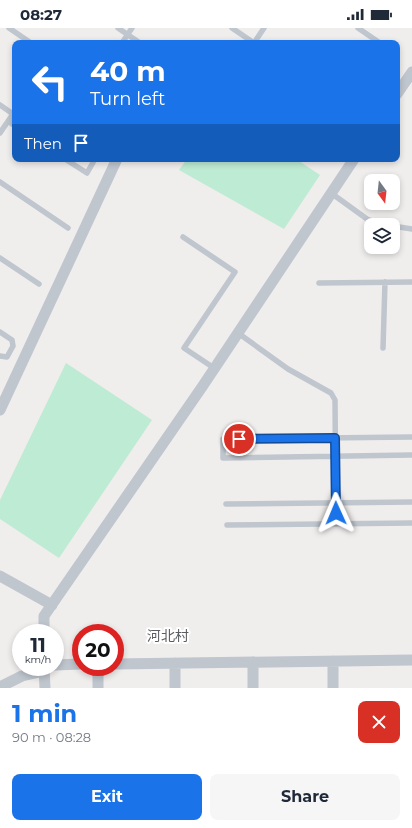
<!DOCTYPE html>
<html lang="en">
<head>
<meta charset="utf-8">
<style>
  body { margin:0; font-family:Montserrat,"Noto Sans SC",sans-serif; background:#f6f6f7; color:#1f2937; height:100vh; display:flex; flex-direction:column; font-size:15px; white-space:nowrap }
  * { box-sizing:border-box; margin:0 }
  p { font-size:13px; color:#747a83 }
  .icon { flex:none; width:22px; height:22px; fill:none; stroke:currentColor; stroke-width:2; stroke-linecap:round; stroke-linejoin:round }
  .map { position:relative; height:660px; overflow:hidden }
  .details { display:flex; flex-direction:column; background:#fff; flex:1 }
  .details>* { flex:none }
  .banner { position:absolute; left:12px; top:12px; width:388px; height:122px; border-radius:8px; box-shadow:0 2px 6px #0003; background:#1a73e8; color:#fff; overflow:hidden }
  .needle { width:26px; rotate:165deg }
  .buttons { position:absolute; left:364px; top:146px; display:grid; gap:8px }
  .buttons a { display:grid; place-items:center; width:36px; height:36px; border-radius:8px; background:#fff; box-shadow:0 2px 6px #0003; font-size:20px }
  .speed { position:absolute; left:12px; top:596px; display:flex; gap:8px; font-size:20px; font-weight:700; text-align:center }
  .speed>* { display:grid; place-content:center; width:52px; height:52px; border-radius:50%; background:#fff; box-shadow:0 2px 6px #0003; line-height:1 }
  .speed small { font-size:10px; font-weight:400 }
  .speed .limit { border:6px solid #d22; background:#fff; color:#111 }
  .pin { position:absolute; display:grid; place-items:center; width:34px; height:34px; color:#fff; margin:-17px; border:2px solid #fff; border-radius:50%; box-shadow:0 1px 4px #0007 }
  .me { position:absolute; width:44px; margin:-22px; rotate:359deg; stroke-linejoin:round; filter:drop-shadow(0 0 3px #0008) }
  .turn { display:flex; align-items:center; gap:14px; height:84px; padding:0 12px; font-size:18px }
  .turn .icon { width:52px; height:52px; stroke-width:2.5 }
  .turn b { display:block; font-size:28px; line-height:34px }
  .then { display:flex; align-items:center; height:38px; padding:0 12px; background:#0003; gap:8px; font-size:15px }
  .round { display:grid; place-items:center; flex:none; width:42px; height:42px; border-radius:8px; background:#f6f6f7 }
  .overview { display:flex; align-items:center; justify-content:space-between; height:68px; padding:0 12px }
  h1 { font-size:24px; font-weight:700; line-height:30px; color:#1a73e8 }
  .cta { display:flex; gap:8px; margin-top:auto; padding:8px 12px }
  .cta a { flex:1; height:46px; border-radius:8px; background:#1a73e8; color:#fff; font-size:16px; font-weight:700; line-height:46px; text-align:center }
  .cta a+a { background:#f6f6f7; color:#1f2937 }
  .status { display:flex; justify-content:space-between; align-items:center; height:28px; padding:0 20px; background:#fff; direction:ltr }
  .status svg { height:11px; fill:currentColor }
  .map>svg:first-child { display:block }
  .green { fill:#beebd3 }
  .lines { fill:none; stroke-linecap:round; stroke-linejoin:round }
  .service { stroke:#bfc6ce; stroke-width:5.5 }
  .minor { stroke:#bfc6ce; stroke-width:11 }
  .route-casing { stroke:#114b97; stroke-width:10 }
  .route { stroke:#1a73e8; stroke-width:7 }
  .labels { text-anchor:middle; stroke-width:4; stroke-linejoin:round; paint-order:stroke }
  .quarter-label { font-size:14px; fill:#5a5d61; stroke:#fff }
</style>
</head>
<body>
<div class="status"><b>08:27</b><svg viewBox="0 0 49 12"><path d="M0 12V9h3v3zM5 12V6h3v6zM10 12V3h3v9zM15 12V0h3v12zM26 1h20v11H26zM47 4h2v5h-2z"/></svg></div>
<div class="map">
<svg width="412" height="660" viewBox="0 0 412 660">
  <rect width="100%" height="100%" fill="#f0eded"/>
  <path class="green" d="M187 131H296L320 147 284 201 179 142Z
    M66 335 152 392 59 530 0 491V472Z"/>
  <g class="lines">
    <path class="service" d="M9 0 31 15
      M118 0 140 15
      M232 0 254 15
      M358 0 380 15
      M122 15 132 0
      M254 15 264 0
      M0 77 13 86
      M8 93 15 98
      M0 105 15 83
      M65 131 87 145 95 131
      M314 131H315
      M0 154 68 200
      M331 165 367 191 383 197
      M393 198 412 201
      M183 209 235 244 184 320 214 340
      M0 230 39 256
      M319 255 412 254
      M0 304 12 312 13 318 7 329 0 328
      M238 305 288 341 331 365 335 372 336 496
      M383 320 385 254
      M412 409 223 411V430L412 427
      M226 476 412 474
      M227 497 412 495"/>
    <path class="minor" d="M397 66 412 44
      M0 382 116 133
      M0 548 52 577
      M44 605V588L202 359 354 131
      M333 633V660
      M253 634V660
      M175 635V660
      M115 636 412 632
      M55 637 81 636
      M44 639 45 660
      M98 639V660
      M0 659 22 648 44 643"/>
  </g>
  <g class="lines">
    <g class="route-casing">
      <path id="route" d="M239 411 335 410 336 485"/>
    </g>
    <use href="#route" class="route"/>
  </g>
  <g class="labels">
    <g class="quarter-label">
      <text x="168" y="613">河北村</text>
    </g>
  </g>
</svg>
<div class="buttons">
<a><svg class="needle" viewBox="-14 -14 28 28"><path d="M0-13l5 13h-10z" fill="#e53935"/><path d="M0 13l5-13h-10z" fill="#747a83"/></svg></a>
<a><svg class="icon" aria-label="layers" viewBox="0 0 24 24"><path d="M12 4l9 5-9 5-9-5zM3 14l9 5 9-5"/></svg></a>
</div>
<div class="speed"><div>11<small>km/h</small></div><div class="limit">20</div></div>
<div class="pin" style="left:239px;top:411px;background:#d93025"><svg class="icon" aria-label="arrive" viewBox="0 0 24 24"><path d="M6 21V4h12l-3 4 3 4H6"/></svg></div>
<svg class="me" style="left:336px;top:485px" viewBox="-20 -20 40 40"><path d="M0-17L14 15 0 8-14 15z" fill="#1a73e8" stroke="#fff" stroke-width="4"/></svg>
<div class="banner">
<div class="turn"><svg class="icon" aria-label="left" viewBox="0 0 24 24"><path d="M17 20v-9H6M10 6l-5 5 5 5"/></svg><div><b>40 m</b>Turn left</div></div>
<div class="then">Then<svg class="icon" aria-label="arrive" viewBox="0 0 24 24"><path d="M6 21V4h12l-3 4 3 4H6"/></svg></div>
</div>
</div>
<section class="details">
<div class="overview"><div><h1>1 min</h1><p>90 m · 08:28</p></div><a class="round" style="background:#d93025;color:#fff"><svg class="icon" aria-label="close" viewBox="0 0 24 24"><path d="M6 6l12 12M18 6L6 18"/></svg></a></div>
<div class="cta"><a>Exit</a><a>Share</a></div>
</section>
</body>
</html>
